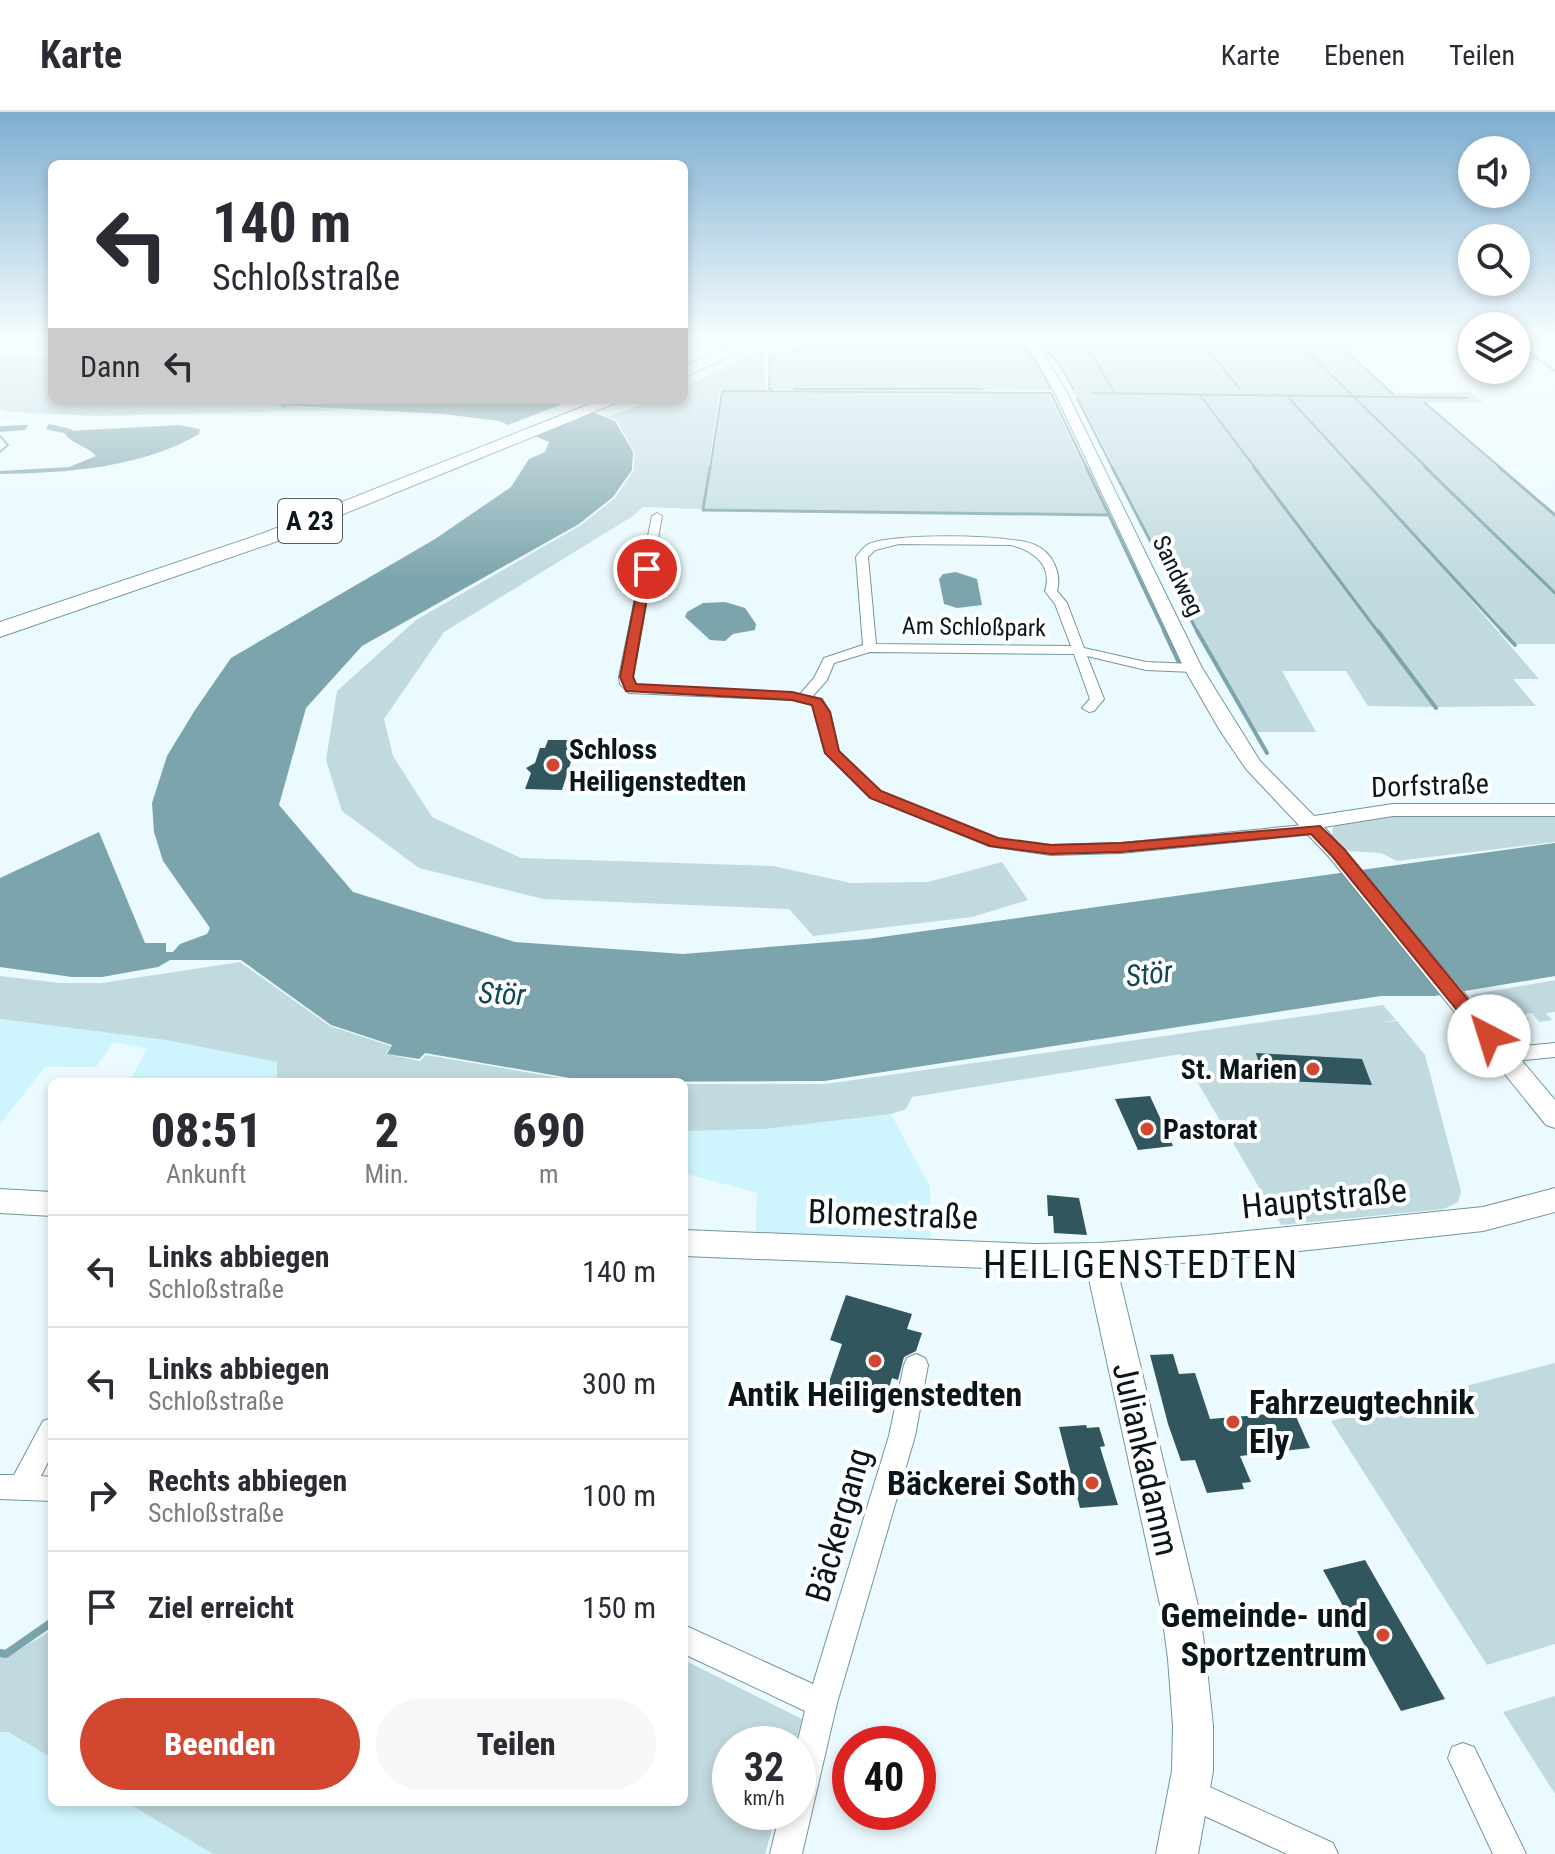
<!DOCTYPE html>
<html lang="de">
<head>
<meta charset="utf-8">
<style>
  body { margin:0; font-family:"Roboto Condensed",sans-serif; background:#f7f7f7; color:#2b2b33; height:100vh; display:flex; flex-direction:column; font-size:30px; white-space:nowrap }
  * { box-sizing:border-box; margin:0 }
  p { font-size:26px; color:#7c7c81 }
  .icon { flex:none; width:44px; height:44px; fill:none; stroke:currentColor; stroke-width:2; stroke-linecap:round; stroke-linejoin:round }
  .map { position:relative; flex:1; overflow:hidden }
  .details { position:absolute; left:48px; top:966px; width:640px; height:728px; display:flex; flex-direction:column; background:#fff; border-radius:12px; box-shadow:0 4px 12px #0003 }
  .details>* { flex:none }
  .banner { position:absolute; left:48px; top:48px; width:640px; height:244px; border-radius:12px; box-shadow:0 4px 12px #0003; background:#fff; color:#2b2b33; overflow:hidden }
  .buttons { position:absolute; left:1458px; top:24px; display:grid; gap:16px }
  .buttons a { display:grid; place-items:center; width:72px; height:72px; border-radius:50%; background:#fff; box-shadow:0 4px 12px #0003; font-size:40px }
  .speed { position:absolute; left:712px; top:1614px; display:flex; gap:16px; font-size:40px; font-weight:700; text-align:center }
  .speed>* { display:grid; place-content:center; width:104px; height:104px; border-radius:50%; background:#fff; box-shadow:0 4px 12px #0003; line-height:1 }
  .speed small { font-size:20px; font-weight:400 }
  .speed .limit { border:12px solid #d22; background:#fff; color:#111 }
  .pin { position:absolute; display:grid; place-items:center; width:68px; height:68px; color:#fff; margin:-34px; border:4px solid #fff; border-radius:50%; box-shadow:0 2px 8px #0007 }
  .me { position:absolute; width:88px; margin:-44px; rotate:320deg; stroke-linejoin:round; filter:drop-shadow(0 0 6px #0008) }
  .turn { display:flex; align-items:center; gap:28px; height:168px; padding:0 32px; font-size:36px }
  .turn .icon { width:104px; height:104px; stroke-width:2.5 }
  .turn b { display:block; font-size:56px; line-height:68px }
  .then { display:flex; align-items:center; height:76px; padding:0 32px; background:#0003; gap:16px; font-size:30px }
  .eta { display:flex; justify-content:space-evenly; align-items:center; height:136px; text-align:center }
  .eta b { font-size:48px; font-weight:800; line-height:56px }
  .action { display:flex; gap:16px; margin-top:auto; padding:16px 32px }
  .action a { flex:1; height:92px; border-radius:48px; background:#d24730; color:#fff; font-size:32px; font-weight:800; line-height:92px; text-align:center }
  .action a+a { background:#f7f7f7; color:#2b2b33 }
  ul { padding:0; list-style:none }
  li { display:flex; align-items:center; gap:24px; height:112px; padding:0 32px; border-top:2px solid #e1e1e2 }
  li div { flex:1 }
  li b { display:block; font-size:30px }
  li em { font-style:normal }
  header { display:flex; align-items:center; gap:48px; box-sizing:border-box; height:112px; padding:0 40px; background:#fff; border-bottom:2px solid #e1e1e2 }
  header strong { font-size:38px }
  nav { display:flex; gap:44px; margin-inline-start:auto; font-size:28px }
  .map>svg:first-child { display:block }
  .built { fill:#cef5fd }
  .green { fill:#c1dadf }
  .water { fill:#7ca4ac }
  .pier { fill:#ebfafe }
  .lines { fill:none; stroke-linecap:round; stroke-linejoin:round }
  .stream-far3 { stroke:#7ca4ac; stroke-width:2 }
  .stream-far2 { stroke:#7ca4ac; stroke-width:3 }
  .stream-far1 { stroke:#7ca4ac; stroke-width:4 }
  .stream { stroke:#7ca4ac; stroke-width:8 }
  .canal { fill:#7ca4ac; fill-rule:evenodd }
  .building { fill:#31565e }
  .minor-casing { stroke:#72969d; stroke-width:2 }
  .tertiary-casing { stroke:#72969d; stroke-width:2 }
  .secondary-casing { stroke:#72969d; stroke-width:2 }
  .motorway-casing { stroke:#72969d; stroke-width:2 }
  .minor { fill:#fff; fill-rule:evenodd }
  .tertiary { fill:#fff; fill-rule:evenodd }
  .secondary { fill:#fff; fill-rule:evenodd }
  .motorway { fill:#fff; fill-rule:evenodd }
  .route { fill:#d24730; stroke:#882e1f; stroke-width:2 }
  .poi-dot { fill:#d24730; stroke:#fff; stroke-width:3 }
  .labels { text-anchor:middle; stroke-width:8; stroke-linejoin:round; paint-order:stroke }
  .far-street-label { font-size:24px; fill:#09171a; stroke:#fff }
  .shield { fill:#fff; stroke:#535d5f; stroke-width:2 }
  .shield-label { font-size:26px; font-weight:bold; fill:#09171a }
  .poi-label { font-size:28px; font-weight:bold; fill:#09171a; stroke:#fff; text-anchor:start }
  .street-label { font-size:28px; fill:#09171a; stroke:#fff }
  .water-label { font-size:30px; font-style:italic; fill:#0e4954; stroke:#fff }
  .near-street-label { font-size:34px; fill:#09171a; stroke:#fff }
  .near-poi-label { font-size:34px; font-weight:bold; fill:#09171a; stroke:#fff; text-anchor:end }
  .near-quarter-label { font-size:38px; letter-spacing:2px; fill:#09171a; stroke:#fff }
</style>
</head>
<body>
<header>
<strong>Karte</strong>
<nav><a>Karte</a><a>Ebenen</a><a>Teilen</a></nav>
</header>
<div class="map">
<svg width="1555" height="1742" viewBox="0 0 1555 1742">
  <rect width="100%" height="100%" fill="#ebfafe"/>
  <path class="built" d="M0 907 166 928 278 950 277 966 275 970H129L147 937 114 930 96 955H45L0 1012Z
    M891 1002 930 1075 931 1132 755 1130 757 1081 684 1061V1019L765 1017Z
    M0 1620H8L52 1646V1690H126L213 1742H0Z"/>
  <path class="green" d="M816 226H1016L1039 257 1048 278 770 277 771 242 790 241Z
    M1035 226H1331L1392 282 1470 280 1484 291H1427L1419 286 1555 404V480L1353 285 1555 482V532H1514L1421 430 1539 567H1513L1536 594 1437 595 1200 282 1434 595 1368 594 1346 559H1282L1316 620H1255L1214 549 1077 283 1072 280 1077 279 1061 253Z
    M762 238 766 280 1049 282 1107 403 705 397 723 279H733L720 278 702 397 643 395 633 404 444 520 384 607 393 644 432 705 521 746 773 754 851 771 928 770 1002 750 1028 788 972 805 813 824 789 797 543 787 419 756 342 699 326 648 337 579 416 508 581 413 615 386 634 358V340L617 309 607 305 656 288H684V275Z
    M4 245 52 246V288H209L339 298 96 304 11 300 0 297V246Z
    M1555 702V730L1397 749 1381 741 1347 739 1332 724 1333 715C1386 693 1495 703 1555 702Z
    M240 850 330 914 391 934 386 942 420 949 426 943 584 970H304L277 966V950L166 928 0 907V864L60 871H102Z
    M1555 868V900L1546 901 1552 908 1539 910 1532 901 1525 902 1529 908 1519 909 1517 915 1495 917 1470 883Z
    M1383 893 1396 908 1383 910 1397 909 1425 943 1461 1079 1458 1090 1444 1097 1281 1113 1181 942 912 985 906 997 891 1002 765 1017 684 1019V972H825Z
    M1555 1251V1532L1487 1553 1331 1309Z
    M52 1518V1646L8 1620H0V1545H7Z
    M684 1548 802 1607 795 1632H730V1700H777L765 1742H213L126 1690H684Z
    M1555 1584V1682L1503 1600Z"/>
  <path class="water" d="M209 288H561L615 309 633 340 632 358 613 385 579 412 362 534 306 596 279 693 353 780 515 830 683 842 867 827 1555 731V864L1435 884H1381L824 969 593 970 425 941 419 947 387 942 392 933 331 913 241 848H170L158 855 102 865H72L0 855V766L99 720 145 831H166V840H173L180 832 207 822 210 816 163 749 154 720 152 691 167 644 195 598 231 546 435 427 511 375 529 347 545 340 549 330 499 309 444 302 292 294 283 296 280 293Z
    M179 313 200 317 199 322C141 356 66 361 0 362V359L69 355 96 344C87 334 72 332 65 322L68 319Z
    M956 460 977 467 982 493 957 496 944 492 939 467 943 462Z
    M725 490 745 496 756 512 755 518 733 522 725 529 710 528 685 505 687 500 703 491Z"/>
  <path class="pier" d="M573 288 585 293 516 320 503 315Z"/>
  <g class="lines">
    <path class="stream-far3" d="M1017 226 1040 257 1050 277
      M1034 226 1060 253 1074 278
      M1082 226 1113 278
      M1198 226 1240 277
      M1293 226 1428 357
      M1332 226 1393 282
      M1516 232 1555 259
      M789 241 815 226
      M770 242 769 277H772
      M794 277H982
      M1093 281 1467 286
      M1200 283 1256 357
      M1287 284 1354 357
      M1077 286 1113 357
      M1424 290 1502 357
      M0 324 8 333 0 340
      M710 357 722 279 1051 281 1087 357"/>
    <path class="stream-far2" d="M710 355 703 398 1109 403 1086 355
      M1112 355 1198 521
      M1254 355 1379 521
      M1352 355 1504 521
      M1425 355 1555 481
      M1499 355 1555 403
      M1109 403 1165 521"/>
    <path class="stream-far1" d="M1164 519 1179 551
      M1197 519 1267 641
      M1378 519 1436 596
      M1502 519 1515 533"/>
    <path class="stream" d="M0 1541 6 1542 52 1510"/>
    <path class="canal" d="M49 312 71 317 73 319 68 322 46 317Z
      M28 313 25 318 0 320V314Z"/>
  </g>
  <path class="building" d="M548 628H573L570 637H575L562 678 525 677 531 661 526 656 535 651 540 636H545Z
    M1256 941 1362 947 1372 973 1264 968Z
    M1150 984 1173 1034 1138 1038 1115 987Z
    M1047 1083 1079 1086 1087 1123 1054 1121 1053 1104H1048Z
    M846 1183 912 1202 907 1217 922 1221 916 1239 904 1245 898 1268 892 1266 884 1293 827 1276 842 1232 830 1228Z
    M1173 1242 1179 1262 1195 1261 1210 1307 1294 1300 1310 1336 1240 1344 1251 1370 1242 1371 1244 1377 1207 1381 1195 1348 1181 1349 1168 1312 1150 1243Z
    M1086 1313 1087 1316 1099 1315 1105 1334 1100 1335 1118 1393 1080 1396 1059 1315Z
    M1365 1448 1445 1587 1401 1599 1323 1458Z"/>
  <g class="lines">
    <g class="minor-casing">
      <path id="minor" d="M657 401 662 404 633 565 637 574 800 582 814 566 824 546 863 533 856 445C860 440 864 434 869 432 893 421 1011 422 1035 433 1052 440 1062 461 1057 479L1067 491 1084 536 1146 550 1193 552 1199 556 1193 560 1146 558 1087 544 1104 587 1094 599 1089 600 1082 596 1090 587 1074 542 870 540 834 551 827 568 812 585 822 587 830 600 839 640 881 680 998 727 1051 733 1121 731 1314 712 1322 717 1314 722 1121 741 1051 743 989 734 871 686 825 641 812 593 792 588 629 581 620 572 619 565 652 404ZM899 432 1011 433C1034 439 1053 453 1045 479L1055 492 1071 534 876 532 868 445 875 438Z
        M1555 931V945L1504 950 1497 948 1494 943 1497 938 1504 936Z
        M916 1242 925 1246 928 1253 915 1324 837 1591 802 1742H770L780 1700H798L797 1632 805 1599 684 1542V1513L813 1572 889 1324 904 1253 907 1246Z
        M52 1306V1342L41 1364 52 1365V1389L0 1387V1363H14L43 1309Z
        M1463 1631 1474 1635 1526 1742H1493L1448 1646 1452 1635Z
        M1190 1666 1333 1731 1338 1742H1287L1179 1692 1175 1681 1179 1670Z"/>
    </g>
    <g class="tertiary-casing">
      <path id="tertiary" d="M1017 226H1028L1043 241 1066 279 1202 556 1260 649 1314 704 1393 692H1555V704H1393L1324 715 1555 988V1016L1546 1013 1330 746 1246 657 1219 617 1184 556 1054 279 1035 245Z
        M1099 1132 1110 1135 1114 1144 1200 1502 1206 1547 1213 1614V1659L1198 1742H1156L1172 1659 1173 1614 1168 1547 1162 1502 1084 1144 1088 1135Z"/>
    </g>
    <g class="secondary-casing">
      <path id="secondary" d="M1555 1076V1100L1483 1119 1208 1149 1099 1157 1035 1158 684 1144V1118L1035 1132 1099 1131 1208 1123 1483 1095Z
        M0 1077 52 1080V1104L0 1101Z"/>
    </g>
    <g class="motorway-casing">
      <path id="motorway" d="M750 226H771L684 265V254Z
        M600 288H623L275 430 0 525V510L261 422Z"/>
    </g>
    <use href="#minor" class="minor"/>
    <use href="#tertiary" class="tertiary"/>
    <use href="#secondary" class="secondary"/>
    <use href="#motorway" class="motorway"/>
  </g>
  <linearGradient id="sky" x2="0" y2="1"><stop stop-color="#7daed0"/><stop offset="0.48" stop-color="#f6fdff"/><stop offset="1" stop-color="#f6fdff" stop-opacity="0"/></linearGradient>
  <rect width="1555" height="470" fill="url(#sky)"/>
  <path class="route" d="M647 454 652 457 633 565 636 572 792 580 821 587 830 600 839 639 881 679 998 726 1051 733 1121 731 1320 714 1344 737 1498 924 1489 931 1482 929 1332 744 1311 722 1121 740 1051 742 990 734 870 686 825 641 812 593 792 588 626 579 620 565 641 457Z"/>
  <g class="poi-dot">
    <circle cx="553" cy="653" r="8"/>
    <circle cx="1313" cy="957" r="8"/>
    <circle cx="1147" cy="1017" r="8"/>
    <circle cx="875" cy="1249" r="8"/>
    <circle cx="1233" cy="1310" r="8"/>
    <circle cx="1092" cy="1371" r="8"/>
    <circle cx="1383" cy="1523" r="8"/>
  </g>
  <g class="labels">
    <g class="far-street-label">
      <text transform="translate(1178 464) rotate(64)" y="8">Sandweg</text>
      <text transform="translate(974 515) rotate(1)" y="8">Am Schloßpark</text>
    </g>
    <rect class="shield" x="278" y="387" width="64" height="44" rx="6"/>
    <g class="shield-label">
      <text x="310" y="418">A 23</text>
    </g>
    <g class="poi-label">
      <text x="569" y="647">Schloss<tspan x="569" dy="32">Heiligenstedten</tspan></text>
      <text x="1297" y="967" text-anchor="end">St. Marien</text>
      <text x="1163" y="1027">Pastorat</text>
    </g>
    <g class="street-label">
      <text transform="translate(1430 673) rotate(-2)" y="10">Dorfstraße</text>
    </g>
    <g class="water-label">
      <text transform="translate(1149 862) rotate(-7)" y="10">Stör</text>
      <text transform="translate(502 882) rotate(3)" y="10">Stör</text>
    </g>
    <g class="near-street-label">
      <text transform="translate(1324 1086) rotate(-6)" y="12">Hauptstraße</text>
      <text transform="translate(893 1102) rotate(2)" y="12">Blomestraße</text>
      <text transform="translate(1146 1347) rotate(77)" y="12">Juliankadamm</text>
      <text transform="translate(838 1413) rotate(-74)" y="12">Bäckergang</text>
    </g>
    <g class="near-poi-label">
      <text x="875" y="1294" text-anchor="middle">Antik Heiligenstedten</text>
      <text x="1249" y="1302" text-anchor="start">Fahrzeugtechnik<tspan x="1249" dy="39">Ely</tspan></text>
      <text x="1076" y="1383">Bäckerei Soth</text>
      <text x="1367" y="1515">Gemeinde- und<tspan x="1367" dy="39">Sportzentrum</tspan></text>
    </g>
    <g class="near-quarter-label">
      <text x="1141" y="1166">HEILIGENSTEDTEN</text>
    </g>
  </g>
</svg>
<div class="buttons">
<a><svg class="icon" aria-label="sound" viewBox="0 0 24 24"><path d="M4 9h4l5-4v14l-5-4H4zM17 9q2 3 0 6"/></svg></a>
<a><svg class="icon" aria-label="search" viewBox="0 0 24 24"><circle cx="10" cy="10" r="6"/><path d="M15 15l6 6"/></svg></a>
<a><svg class="icon" aria-label="layers" viewBox="0 0 24 24"><path d="M12 4l9 5-9 5-9-5zM3 14l9 5 9-5"/></svg></a>
</div>
<div class="speed"><div>32<small>km/h</small></div><div class="limit">40</div></div>
<div class="pin" style="left:647px;top:457px;background:#d93025"><svg class="icon" aria-label="arrive" viewBox="0 0 24 24"><path d="M6 21V4h12l-3 4 3 4H6"/></svg></div>
<svg class="me" style="left:1489px;top:924px" viewBox="-20 -20 40 40"><circle r="19" fill="#fff"/><path d="M0-13L10 11 0 6-10 11z" fill="#d24730"/></svg>
<div class="banner">
<div class="turn"><svg class="icon" aria-label="left" viewBox="0 0 24 24"><path d="M17 20v-9H6M10 6l-5 5 5 5"/></svg><div><b>140 m</b>Schloßstraße</div></div>
<div class="then">Dann<svg class="icon" aria-label="left" viewBox="0 0 24 24"><path d="M17 20v-9H6M10 6l-5 5 5 5"/></svg></div>
</div>
<section class="details">
<div class="eta">
<div><b>08:51</b><p>Ankunft</p></div>
<div><b>2</b><p>Min.</p></div>
<div><b>690</b><p>m</p></div>
</div>
<ul>
<li><svg class="icon" aria-label="left" viewBox="0 0 24 24"><path d="M17 20v-9H6M10 6l-5 5 5 5"/></svg><div><b>Links abbiegen</b><p>Schloßstraße</p></div><em>140 m</em></li>
<li><svg class="icon" aria-label="left" viewBox="0 0 24 24"><path d="M17 20v-9H6M10 6l-5 5 5 5"/></svg><div><b>Links abbiegen</b><p>Schloßstraße</p></div><em>300 m</em></li>
<li><svg class="icon" aria-label="right" viewBox="0 0 24 24"><path d="M7 20v-9h11M14 6l5 5-5 5"/></svg><div><b>Rechts abbiegen</b><p>Schloßstraße</p></div><em>100 m</em></li>
<li><svg class="icon" aria-label="arrive" viewBox="0 0 24 24"><path d="M6 21V4h12l-3 4 3 4H6"/></svg><div><b>Ziel erreicht</b></div><em>150 m</em></li>
</ul>
<div class="action"><a>Beenden</a><a>Teilen</a></div>
</section>
</div>
</body>
</html>
